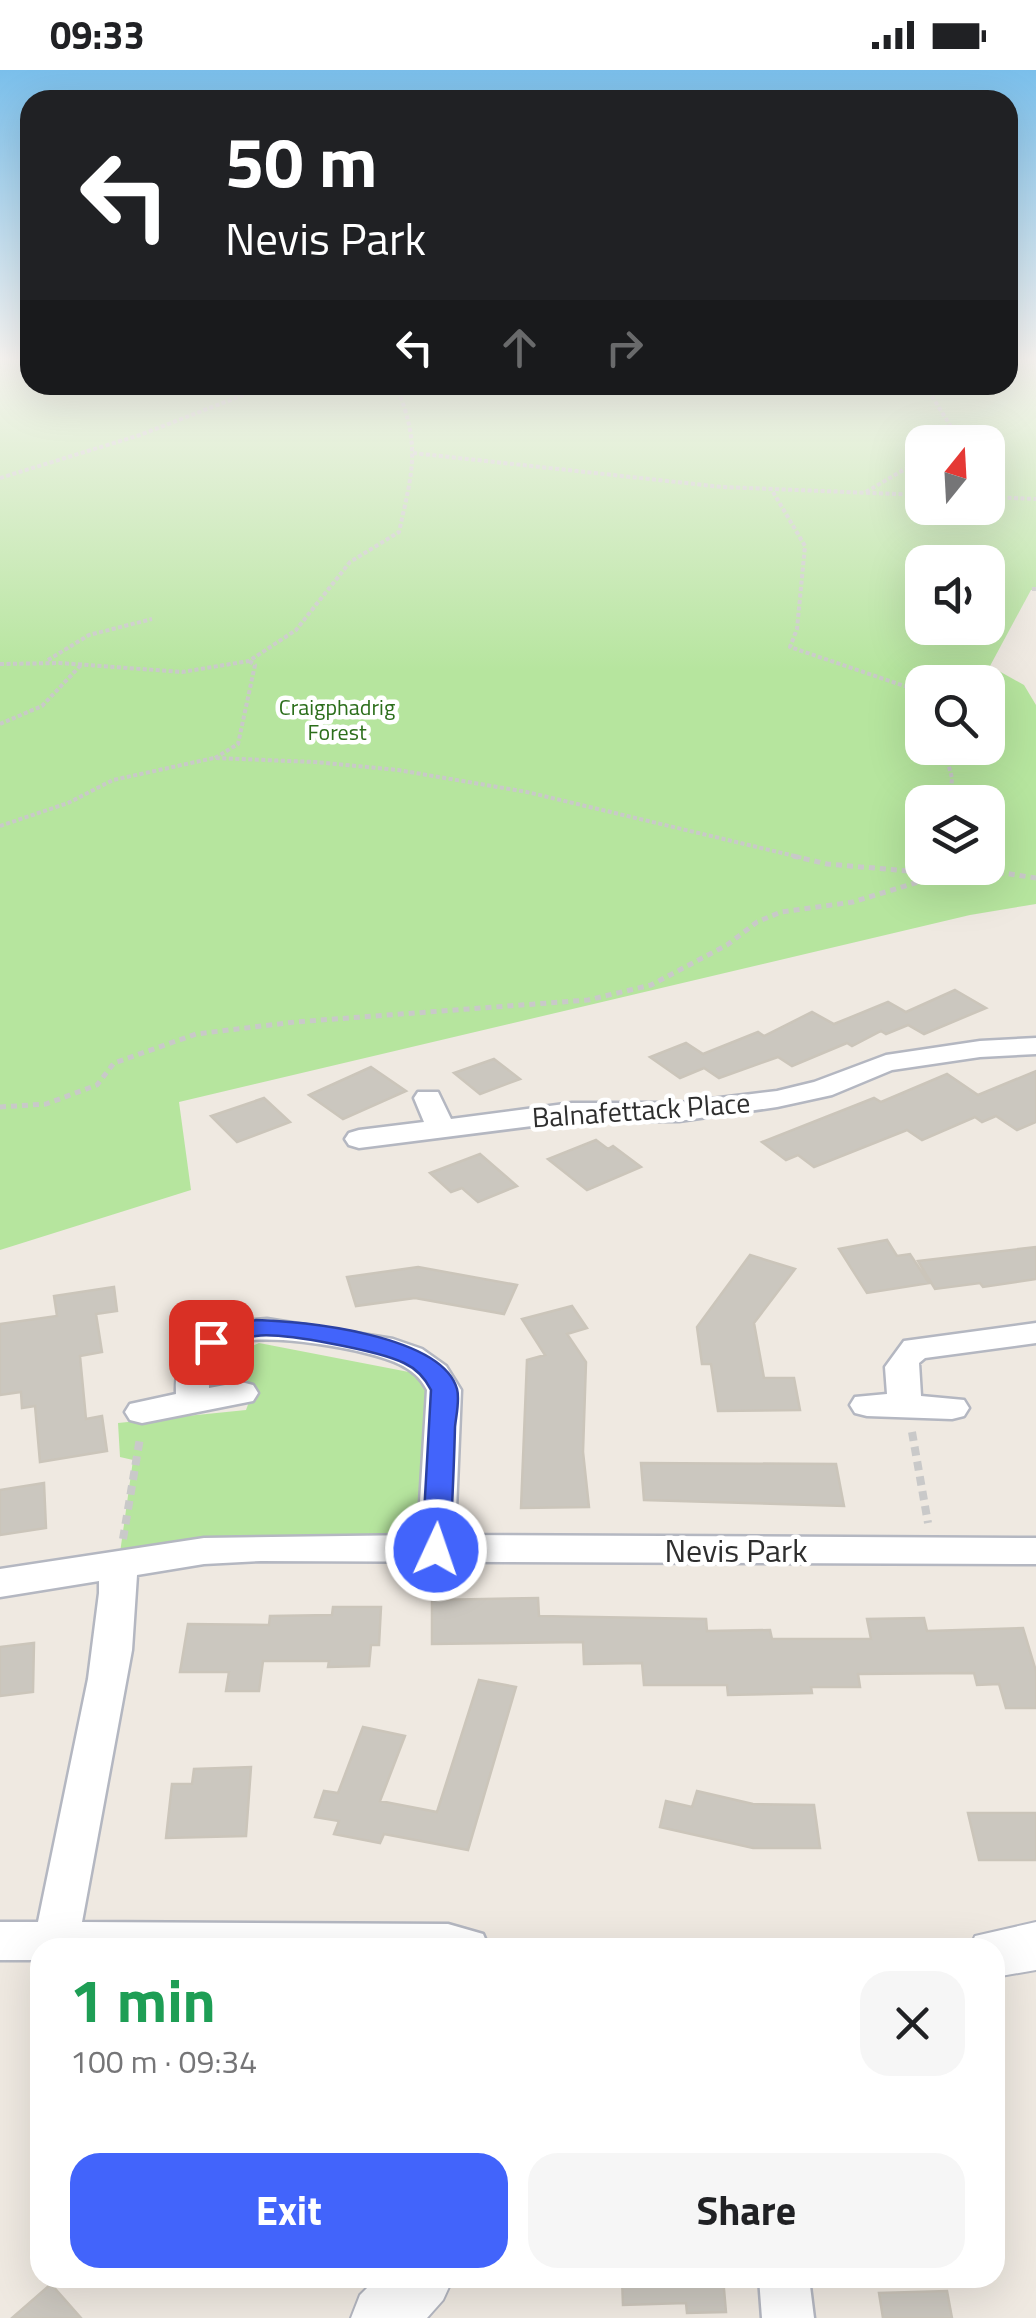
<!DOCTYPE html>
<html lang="en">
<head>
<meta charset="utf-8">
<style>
  body { margin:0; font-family:"Titillium Web",sans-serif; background:#f6f6f6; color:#202124; height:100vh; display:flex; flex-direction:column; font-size:38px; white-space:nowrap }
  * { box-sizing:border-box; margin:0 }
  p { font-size:32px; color:#757577 }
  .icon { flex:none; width:55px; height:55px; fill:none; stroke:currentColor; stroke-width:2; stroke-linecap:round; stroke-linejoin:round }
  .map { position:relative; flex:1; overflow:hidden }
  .side { position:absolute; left:30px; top:1868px; width:975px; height:350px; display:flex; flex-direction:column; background:#fff; border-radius:30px; box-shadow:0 10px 40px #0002 }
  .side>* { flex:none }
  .hud { position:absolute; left:20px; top:20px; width:998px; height:305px; border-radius:30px; box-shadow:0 10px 40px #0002; background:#202124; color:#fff; overflow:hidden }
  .needle { width:65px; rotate:18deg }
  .fabs { position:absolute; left:905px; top:355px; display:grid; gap:20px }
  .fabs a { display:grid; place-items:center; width:100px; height:100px; border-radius:20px; background:#fff; box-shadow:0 10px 40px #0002; font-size:50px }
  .pin { position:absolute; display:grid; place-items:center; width:85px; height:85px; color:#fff; margin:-42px; border-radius:20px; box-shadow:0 5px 15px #0006 }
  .me { position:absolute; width:110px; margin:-55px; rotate:3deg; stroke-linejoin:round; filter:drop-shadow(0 0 8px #0008) }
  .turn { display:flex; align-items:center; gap:35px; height:210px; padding:0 40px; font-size:45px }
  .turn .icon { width:130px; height:130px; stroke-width:2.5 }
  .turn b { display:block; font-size:70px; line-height:85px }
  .lanes { display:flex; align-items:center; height:95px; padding:0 40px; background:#0003; justify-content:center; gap:50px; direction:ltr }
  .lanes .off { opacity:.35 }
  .round { display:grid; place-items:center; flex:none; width:105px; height:105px; border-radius:30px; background:#f6f6f6 }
  .overview { display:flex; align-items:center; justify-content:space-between; height:170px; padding:0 40px }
  h1 { font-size:60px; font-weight:700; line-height:75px; color:#1e9e55 }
  .button { display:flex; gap:20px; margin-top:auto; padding:20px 40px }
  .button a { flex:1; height:115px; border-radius:30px; background:#4264fb; color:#fff; font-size:40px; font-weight:700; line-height:115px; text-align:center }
  .button a+a { background:#f6f6f6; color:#202124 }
  .status { display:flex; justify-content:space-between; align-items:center; height:70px; padding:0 50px; background:#fff; direction:ltr }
  .status svg { height:28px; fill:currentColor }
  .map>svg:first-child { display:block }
  .green { fill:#b6e59e; fill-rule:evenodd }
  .building { fill:#cbc7bf; stroke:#cbc5ba; stroke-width:2.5 }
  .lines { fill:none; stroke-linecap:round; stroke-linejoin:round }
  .minor-casing { stroke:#b4b7c1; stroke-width:5 }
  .tertiary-casing { stroke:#b4b7c1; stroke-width:4 }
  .path-far2 { stroke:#c9c9c9; stroke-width:4; stroke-dasharray:4 2.5; stroke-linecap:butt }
  .path-far1 { stroke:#c9c9c9; stroke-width:5; stroke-dasharray:6 5; stroke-linecap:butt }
  .path { stroke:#c9c9c9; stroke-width:8; stroke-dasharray:9 6; stroke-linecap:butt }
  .minor { fill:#fff; fill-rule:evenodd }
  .tertiary { fill:#fff; fill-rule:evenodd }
  .route { fill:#4264fb; stroke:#2b41a3; stroke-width:2.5 }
  .labels { text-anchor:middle; stroke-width:9; stroke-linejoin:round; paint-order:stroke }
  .far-park-label { font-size:22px; fill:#2c6e1b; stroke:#fff }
  .street-label { font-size:28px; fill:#2e2e2e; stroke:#fff }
  .near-street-label { font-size:32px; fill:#2e2e2e; stroke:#fff }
</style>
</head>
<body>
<div class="status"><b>09:33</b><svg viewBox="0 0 49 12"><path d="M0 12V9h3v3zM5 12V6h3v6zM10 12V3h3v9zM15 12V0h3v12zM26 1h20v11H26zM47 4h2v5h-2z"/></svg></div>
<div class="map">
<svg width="1036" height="2248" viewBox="0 0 1036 2248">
  <rect width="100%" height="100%" fill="#efe9e1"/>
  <path class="green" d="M0 288H30V315H1008V288H1036V520H1031L990 596 1024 615 1036 635V834L970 845 179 1032 191 1120 0 1180ZM922 372H988V438H922ZM922 492H988V558H922ZM922 612H988V678H922ZM922 732H988V798H922Z
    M259 1273 414 1303 429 1320 421 1466 119 1490 133 1390 120 1387 118 1353 246 1340 253 1321 220 1315 212 1305 230 1286Z"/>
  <path class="building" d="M955 920 986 938 924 964 908 955 886 964 881 961 852 976 847 973 792 996 778 987 719 1008 704 998 680 1008 650 987 686 973 703 984 758 962 764 966 812 942 834 954 888 932 906 942Z
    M494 989 520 1009 480 1024 454 1003Z
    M371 997 406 1021 343 1049 309 1025Z
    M1036 1001V1052L1017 1060 996 1046 982 1052 975 1047 922 1070 907 1060 814 1097 798 1085 786 1090 762 1072 874 1028 881 1032 947 1004 978 1025Z
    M264 1028 290 1052 237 1072 211 1046Z
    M596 1070 608 1079 613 1076 641 1097 587 1120 548 1089Z
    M480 1084 517 1116 478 1132 462 1118 451 1122 430 1103Z
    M887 1170 897 1186 910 1184 929 1213 867 1223 839 1179Z
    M1036 1177V1209L983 1217 980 1213 935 1219 918 1191Z
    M750 1185 795 1199 754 1253 764 1308H794L800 1340 718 1341 711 1294H702L697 1257Z
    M418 1197 517 1215 504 1244 415 1228 356 1236 347 1207Z
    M114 1217 117 1241 96 1244 102 1282 80 1286 86 1349 102 1346 107 1381 40 1392 35 1336 22 1338 21 1322 0 1325V1254L57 1246 54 1226Z
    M572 1236 587 1258 567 1264 586 1292 583 1382 589 1437 521 1438 527 1290 545 1285 522 1249Z
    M641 1393 836 1394 844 1436 644 1430Z
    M44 1413 46 1458 0 1465V1420Z
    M538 1528 539 1546 706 1549 707 1561 770 1560 772 1569H871L867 1549 924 1548 927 1561 1023 1558 1036 1601V1638H1006L999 1614 977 1615 974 1603 858 1604 860 1617H811L812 1623 728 1625 727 1615H644L642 1593 584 1594 583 1572 432 1574V1530Z
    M333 1537H381L379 1575H371L369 1596 328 1597 329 1591H263L259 1621H226L229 1602H180L188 1554 269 1555 270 1546 332 1545Z
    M34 1573 33 1622 0 1626V1577Z
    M479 1610 516 1617 468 1780 384 1764 380 1773 334 1764 339 1751 315 1747 324 1721 338 1723 363 1657 405 1666 380 1731 437 1742Z
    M251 1697 246 1766 166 1768 172 1714H192L194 1699Z
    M697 1721 753 1734 814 1735 820 1778H753L660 1757 666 1731 692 1737Z
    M968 1743H1036V1790H979Z
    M622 2208H723L726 2242 687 2243 686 2233 623 2235Z
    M51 2214 81 2248H12Z
    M947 2221 952 2248H883L879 2223Z"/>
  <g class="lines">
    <g class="minor-casing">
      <path id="minor" d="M1036 968V984L980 987 892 1000 832 1025 777 1037 679 1051H572L359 1078 349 1075 345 1069 349 1063 359 1060 424 1052 414 1028 418 1022H438L451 1049 572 1033H679L777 1021 814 1012 886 985 980 971Z
        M267 1249 393 1269 422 1279 446 1296 461 1320 455 1465 1036 1468V1494L261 1491 204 1494 137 1505 132 1580 82 1852 448 1854 483 1864 489 1878H40V1890H0V1852H38L88 1609 99 1523V1511L0 1527V1499L204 1468 418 1465 427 1320C421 1308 412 1300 399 1294 369 1279 263 1261 232 1274 212 1282 209 1298 209 1318L241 1312 253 1315 258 1323 253 1331 142 1353 130 1350 125 1342 130 1334 176 1324C174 1263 213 1252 267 1249Z
        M1036 1253V1273L925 1288 919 1293 921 1326 964 1330 969 1338 964 1346 952 1349 867 1346 855 1343 850 1335 855 1327 887 1324 885 1297 904 1271Z
        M759 2208H809L814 2248H762Z"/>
    </g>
    <g class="tertiary-casing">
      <path id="tertiary" d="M1036 1852V1900L995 1907V1878H970L975 1866Z
        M377 2208H453L443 2230 427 2248H351L360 2225Z"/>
    </g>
    <path class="path-far2" d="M925 315 958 368 950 372
      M413 383 722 417 922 425
      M0 408 140 365 269 315
      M773 422 805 476 797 559 790 577 922 622
      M866 422 922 389
      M988 427 1036 429
      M1032 519H1036
      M48 590 89 565 152 549
      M0 594 60 593 182 602 249 591 296 560 350 492 399 462C413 399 421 376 396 315
      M0 654 42 636 82 594
      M944 678 952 708 950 732
      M215 688 238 674 255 595 249 591
      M0 756 68 733 113 710 214 688 315 692 398 700 527 722 803 788"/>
    <path class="path-far1" d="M793 786 827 794 944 804V798
      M0 1037 46 1034 97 1015 114 993 196 964 295 952 588 930 651 915 727 875 757 852 781 842 853 832 944 804 1004 803 1036 808"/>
    <path class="path" d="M912 1362 928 1453
      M123 1469 140 1368"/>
    <use href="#minor" class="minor"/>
    <use href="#tertiary" class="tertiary"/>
  </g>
  <linearGradient id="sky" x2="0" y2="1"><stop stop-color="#7abfeb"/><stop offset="0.48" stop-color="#f8f5f2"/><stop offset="1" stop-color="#f8f5f2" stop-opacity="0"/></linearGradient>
  <rect width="1036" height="602" fill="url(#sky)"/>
  <path class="route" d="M256 1250C304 1251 442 1265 457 1319 460 1330 456 1346 455 1357 454 1398 452 1439 450 1480L446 1487H426L422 1480 431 1320C425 1308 417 1299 404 1293 379 1281 283 1262 256 1266 241 1268 226 1276 211 1280L199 1272 202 1266Z"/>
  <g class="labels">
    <g class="far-park-label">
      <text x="337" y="645">Craigphadrig<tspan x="337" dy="25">Forest</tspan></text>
    </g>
    <g class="street-label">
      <text transform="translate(641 1040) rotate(-4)" y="10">Balnafettack Place</text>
    </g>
    <g class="near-street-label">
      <text x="736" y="1492">Nevis Park</text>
    </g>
  </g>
</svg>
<div class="fabs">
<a><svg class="needle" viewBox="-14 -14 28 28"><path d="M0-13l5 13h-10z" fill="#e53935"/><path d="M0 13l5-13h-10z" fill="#757577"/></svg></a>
<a><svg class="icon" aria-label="sound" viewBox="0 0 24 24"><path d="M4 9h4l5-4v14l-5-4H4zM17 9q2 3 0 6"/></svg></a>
<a><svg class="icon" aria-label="search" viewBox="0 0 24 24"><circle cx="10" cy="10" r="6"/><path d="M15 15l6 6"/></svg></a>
<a><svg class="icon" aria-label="layers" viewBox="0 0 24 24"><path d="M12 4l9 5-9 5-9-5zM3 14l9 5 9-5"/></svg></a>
</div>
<div class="pin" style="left:211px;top:1272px;background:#d93025"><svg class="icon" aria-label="arrive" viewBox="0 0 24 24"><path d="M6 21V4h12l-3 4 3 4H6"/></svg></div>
<svg class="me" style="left:436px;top:1480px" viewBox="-20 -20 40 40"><circle r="17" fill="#4264fb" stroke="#fff" stroke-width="3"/><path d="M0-11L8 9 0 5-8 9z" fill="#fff"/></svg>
<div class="hud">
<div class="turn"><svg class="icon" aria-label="left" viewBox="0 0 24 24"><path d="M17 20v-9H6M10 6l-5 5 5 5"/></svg><div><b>50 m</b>Nevis Park</div></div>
<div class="lanes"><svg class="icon" aria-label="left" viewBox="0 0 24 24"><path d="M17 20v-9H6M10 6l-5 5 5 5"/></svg><svg class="icon off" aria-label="ahead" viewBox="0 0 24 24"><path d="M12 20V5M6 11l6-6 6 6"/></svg><svg class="icon off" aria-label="right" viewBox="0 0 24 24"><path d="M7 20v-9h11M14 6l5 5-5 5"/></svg></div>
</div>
<section class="side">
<div class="overview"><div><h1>1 min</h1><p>100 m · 09:34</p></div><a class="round"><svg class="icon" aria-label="close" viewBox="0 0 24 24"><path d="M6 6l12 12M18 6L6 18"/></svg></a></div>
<div class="button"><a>Exit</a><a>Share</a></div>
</section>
</div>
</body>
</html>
